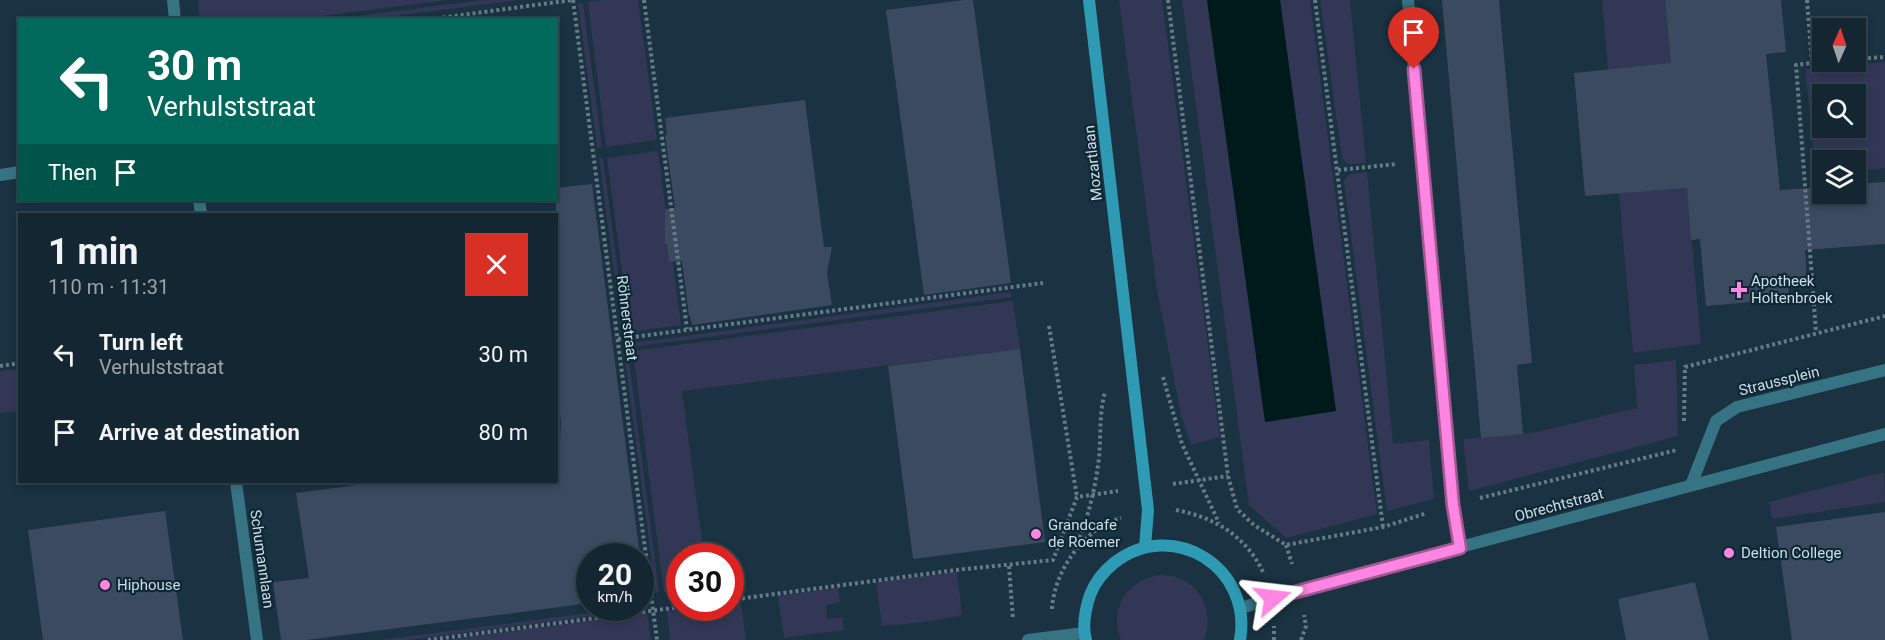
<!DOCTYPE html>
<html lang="en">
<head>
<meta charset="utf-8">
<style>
  body { margin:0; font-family:Roboto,sans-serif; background:#1d2e39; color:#f1f3f6; height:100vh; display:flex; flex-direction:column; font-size:22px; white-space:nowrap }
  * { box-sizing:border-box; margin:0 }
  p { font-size:20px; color:#9da5ab }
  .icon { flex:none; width:33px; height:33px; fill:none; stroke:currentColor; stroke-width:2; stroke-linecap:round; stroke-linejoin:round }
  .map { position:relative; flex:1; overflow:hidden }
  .side { position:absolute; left:18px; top:213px; width:540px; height:270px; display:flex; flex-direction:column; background:#142631; border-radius:0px; box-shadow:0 3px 9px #0003,0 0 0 2px #33434d }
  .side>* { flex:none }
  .banner { position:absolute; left:18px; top:18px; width:540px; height:183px; border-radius:0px; box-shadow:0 3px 9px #0003,0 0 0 2px #33434d; background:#00695c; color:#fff; overflow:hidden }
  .needle { width:39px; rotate:3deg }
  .controls { position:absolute; left:1812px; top:18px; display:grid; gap:12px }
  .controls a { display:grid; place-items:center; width:54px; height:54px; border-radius:0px; background:#142631; box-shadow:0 3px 9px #0003,0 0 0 2px #33434d; font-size:30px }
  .speed { position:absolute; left:576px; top:543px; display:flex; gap:12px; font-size:30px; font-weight:700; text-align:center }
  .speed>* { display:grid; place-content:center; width:78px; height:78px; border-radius:50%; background:#142631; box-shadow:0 3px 9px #0003,0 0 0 2px #33434d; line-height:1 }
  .speed small { font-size:15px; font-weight:400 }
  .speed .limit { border:9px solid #d22; background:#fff; color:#111 }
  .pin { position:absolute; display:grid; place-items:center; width:51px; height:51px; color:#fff; margin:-62px -26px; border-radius:50% 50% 50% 0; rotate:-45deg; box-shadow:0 0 6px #0007 }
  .pin .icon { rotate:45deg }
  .me { position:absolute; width:66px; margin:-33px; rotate:73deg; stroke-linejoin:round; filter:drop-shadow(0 0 4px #0008) }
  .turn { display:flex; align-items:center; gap:21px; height:126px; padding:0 30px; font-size:27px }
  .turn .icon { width:78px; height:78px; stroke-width:2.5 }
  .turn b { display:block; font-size:42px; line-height:51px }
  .then { display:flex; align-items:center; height:57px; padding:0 30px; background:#0003; gap:12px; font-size:22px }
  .round { display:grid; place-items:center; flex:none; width:63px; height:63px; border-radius:0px; background:#1d2e39 }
  .headline { display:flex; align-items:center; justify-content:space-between; height:102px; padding:0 30px }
  h1 { font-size:36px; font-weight:700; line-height:45px }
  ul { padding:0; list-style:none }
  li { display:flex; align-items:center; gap:18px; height:78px; padding:0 30px }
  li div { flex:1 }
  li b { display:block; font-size:22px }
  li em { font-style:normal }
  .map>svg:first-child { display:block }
  .green { fill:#323756; fill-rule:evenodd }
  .water { fill:#001a1b }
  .building { fill:#3b4a5f }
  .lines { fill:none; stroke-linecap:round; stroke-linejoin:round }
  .path { stroke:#667a87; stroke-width:4; stroke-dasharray:3 3; stroke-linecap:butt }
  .lane { stroke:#377483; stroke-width:12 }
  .street { stroke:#377483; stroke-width:12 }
  .secondary { stroke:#2e9ab3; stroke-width:12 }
  .route-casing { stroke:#a45793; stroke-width:15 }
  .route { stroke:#fd86e2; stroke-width:10 }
  .poi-dot { fill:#fd86e2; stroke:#0f2836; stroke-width:2 }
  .labels { text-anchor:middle; stroke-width:4.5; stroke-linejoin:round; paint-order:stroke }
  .street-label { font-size:15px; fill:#cedde6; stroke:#0f2836 }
  .poi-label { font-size:15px; fill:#cedde6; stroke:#0f2836; text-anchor:start }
</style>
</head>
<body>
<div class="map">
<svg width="1885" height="640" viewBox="0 0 1885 640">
  <rect width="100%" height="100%" fill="#1a3241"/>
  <path class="green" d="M198 0H448L298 19 200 20Z
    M483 0H520L371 19H334Z
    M603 0H638L657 140 606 147 588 2Z
    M1119 0H1162L1220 437 1191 445 1181 415 1157 290Z
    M1182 0H1207L1266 422 1336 411 1280 0H1310L1377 514 1286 538 1249 505Z
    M1320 0H1350L1366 163C1357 164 1346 167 1342 157Z
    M1602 0H1665L1671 63 1646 191 1687 188 1701 344 1633 353Z
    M578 3H583L602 147 597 148Z
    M1885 62V168L1856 171V160H1822V173L1816 174 1805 69ZM1822 94H1856V128H1822Z
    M658 151 681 325 630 332 607 158Z
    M599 158H603L626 332 622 333Z
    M1367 172 1393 444 1429 440 1434 499 1387 511 1344 182C1347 172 1358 173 1367 172Z
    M1011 292 1012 297 632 347V343Z
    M1013 301 1020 349 682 391 704 556H680L679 590 664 592 633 351Z
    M628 352 659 592 656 593 624 353Z
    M1676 360 1678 436 1469 491 1463 439 1537 432 1637 408 1634 365Z
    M19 369V411L0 413V371Z
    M1884 472 1885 502 1772 519 1769 502Z
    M957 572 962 615 926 622 882 626 876 582Z
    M1158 575C1194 573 1217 606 1204 640H1121C1108 608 1127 582 1158 575Z
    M838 588 840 602 826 605 827 619 842 617 844 630 784 638 778 596Z
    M741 601 746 640H670L667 611 693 608H730L731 603Z
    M646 605 647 609 409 640H381L628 608H640L641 606Z
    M647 613 651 640H447Z"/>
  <path class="water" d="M1207 0H1280L1336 411 1265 422Z"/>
  <path class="building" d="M964 0H973L1011 283 924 295 886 10Z
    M1442 0H1499L1532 363 1517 365 1523 434 1481 438Z
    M1665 0H1781L1786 52 1766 54 1780 190 1822 187V194H1856V184L1885 182V244L1805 250 1807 280 1788 281 1789 296 1752 299V302L1706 306 1700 239 1691 240 1687 188 1585 196 1574 73 1671 63Z
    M805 100 824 247H832L827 273 832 305 692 325 690 316H689L682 261 669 262 667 244H665V209L675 208 665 135H667L665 118Z
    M592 184 640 556H590V603L306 640H281L273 582 309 578 296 493 381 482H556V459L559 458 561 422 556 387V188Z
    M1020 349 1045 542 913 559 888 366Z
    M165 511 183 640H43L28 530Z
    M1885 512V640H1792L1776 527Z
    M640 557 645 596H640Z
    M1695 582 1709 640H1626L1618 599Z"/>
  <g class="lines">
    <path class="path" d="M573 0 657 640
      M644 0 687 329
      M1168 0 1228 476 1237 509 1254 525 1286 545 1383 527 1427 513
      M1315 0 1383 527
      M1807 0 1812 63 1796 65 1816 332
      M425 20 572 0
      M1856 59 1885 57
      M1812 63 1830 62
      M1338 170 1397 164
      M1049 326 1077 497
      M618 339 1043 283
      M0 366 20 363
      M1163 377 1182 444 1219 523
      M1684 421 1685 367 1885 316
      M1173 484 1228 476
      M1480 498 1677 450
      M1176 510C1214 517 1246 536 1263 572
      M1286 545 1292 564
      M1075 549C1088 519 1095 490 1099 458 1101 436 1099 413 1105 392
      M1009 566 1013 619
      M730 600 956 570 1053 560 1077 497 1118 491
      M1052 609C1054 571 1084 528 1121 518
      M428 640 680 607
      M1274 640V626
      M1301 640 1306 626 1304 615"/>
    <path class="lane" d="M0 175 20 172
      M1691 485 1716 421 1737 407 1885 370"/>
    <path class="street" d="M173 0 175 20
      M1408 0 1453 505 1460 548
      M199 200 201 214
      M236 482 257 640
      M1241 608 1299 590 1885 434
      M1028 640 1084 633"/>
    <path class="secondary" d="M1089 0 1148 510 1145 547
      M1086 640C1082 625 1085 610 1090 595 1095 582 1104 571 1114 563 1173 517 1253 568 1240 640"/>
  </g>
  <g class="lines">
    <g class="route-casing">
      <path id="route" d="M1273 598 1460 548 1453 505 1414 69"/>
    </g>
    <use href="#route" class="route"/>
  </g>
  <g class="poi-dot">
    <path d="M1736 281h6v6h6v6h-6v6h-6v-6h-6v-6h6z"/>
    <circle cx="1036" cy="534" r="6"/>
    <circle cx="1729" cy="553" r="6"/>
    <circle cx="105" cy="585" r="6"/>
  </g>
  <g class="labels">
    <g class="street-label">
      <text transform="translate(1093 163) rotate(-96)" y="5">Mozartlaan</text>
      <text transform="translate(627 318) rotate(83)" y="5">Röhnerstraat</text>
      <text transform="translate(1779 381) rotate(-14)" y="5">Straussplein</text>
      <text transform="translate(1559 505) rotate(-15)" y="5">Obrechtstraat</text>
      <text transform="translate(262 559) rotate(82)" y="5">Schumannlaan</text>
    </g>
    <g class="poi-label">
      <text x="1751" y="286">Apotheek<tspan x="1751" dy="17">Holtenbroek</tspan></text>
      <text x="1048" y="530">Grandcafe<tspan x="1048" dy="17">de Roemer</tspan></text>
      <text x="1741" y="558">Deltion College</text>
      <text x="117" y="590">Hiphouse</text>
    </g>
  </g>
</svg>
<div class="controls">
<a><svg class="needle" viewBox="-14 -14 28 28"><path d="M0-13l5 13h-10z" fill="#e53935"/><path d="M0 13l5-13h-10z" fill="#9da5ab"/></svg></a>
<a><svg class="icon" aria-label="search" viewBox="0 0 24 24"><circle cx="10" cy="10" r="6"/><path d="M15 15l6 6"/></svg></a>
<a><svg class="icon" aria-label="layers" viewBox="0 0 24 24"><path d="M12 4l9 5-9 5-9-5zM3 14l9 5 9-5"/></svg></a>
</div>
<div class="speed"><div>20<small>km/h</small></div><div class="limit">30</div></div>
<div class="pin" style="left:1414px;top:69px;background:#d93025"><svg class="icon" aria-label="arrive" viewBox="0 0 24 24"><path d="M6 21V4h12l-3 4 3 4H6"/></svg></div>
<svg class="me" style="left:1273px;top:598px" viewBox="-20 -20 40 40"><path d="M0-17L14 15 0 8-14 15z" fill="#fd86e2" stroke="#fff" stroke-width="4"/></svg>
<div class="banner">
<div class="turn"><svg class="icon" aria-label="left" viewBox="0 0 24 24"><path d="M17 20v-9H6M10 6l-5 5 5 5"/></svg><div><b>30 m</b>Verhulststraat</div></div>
<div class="then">Then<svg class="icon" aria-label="arrive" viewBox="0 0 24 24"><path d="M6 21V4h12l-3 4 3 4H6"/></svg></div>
</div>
<section class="side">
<div class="headline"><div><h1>1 min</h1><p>110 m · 11:31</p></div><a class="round" style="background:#d93025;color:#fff"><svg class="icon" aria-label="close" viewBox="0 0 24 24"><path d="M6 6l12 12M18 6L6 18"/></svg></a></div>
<ul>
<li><svg class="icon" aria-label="left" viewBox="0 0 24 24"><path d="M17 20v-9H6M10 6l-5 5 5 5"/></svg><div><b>Turn left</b><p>Verhulststraat</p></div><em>30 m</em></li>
<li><svg class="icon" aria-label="arrive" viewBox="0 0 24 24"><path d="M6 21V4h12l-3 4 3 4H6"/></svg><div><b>Arrive at destination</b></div><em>80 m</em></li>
</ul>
</section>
</div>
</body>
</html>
